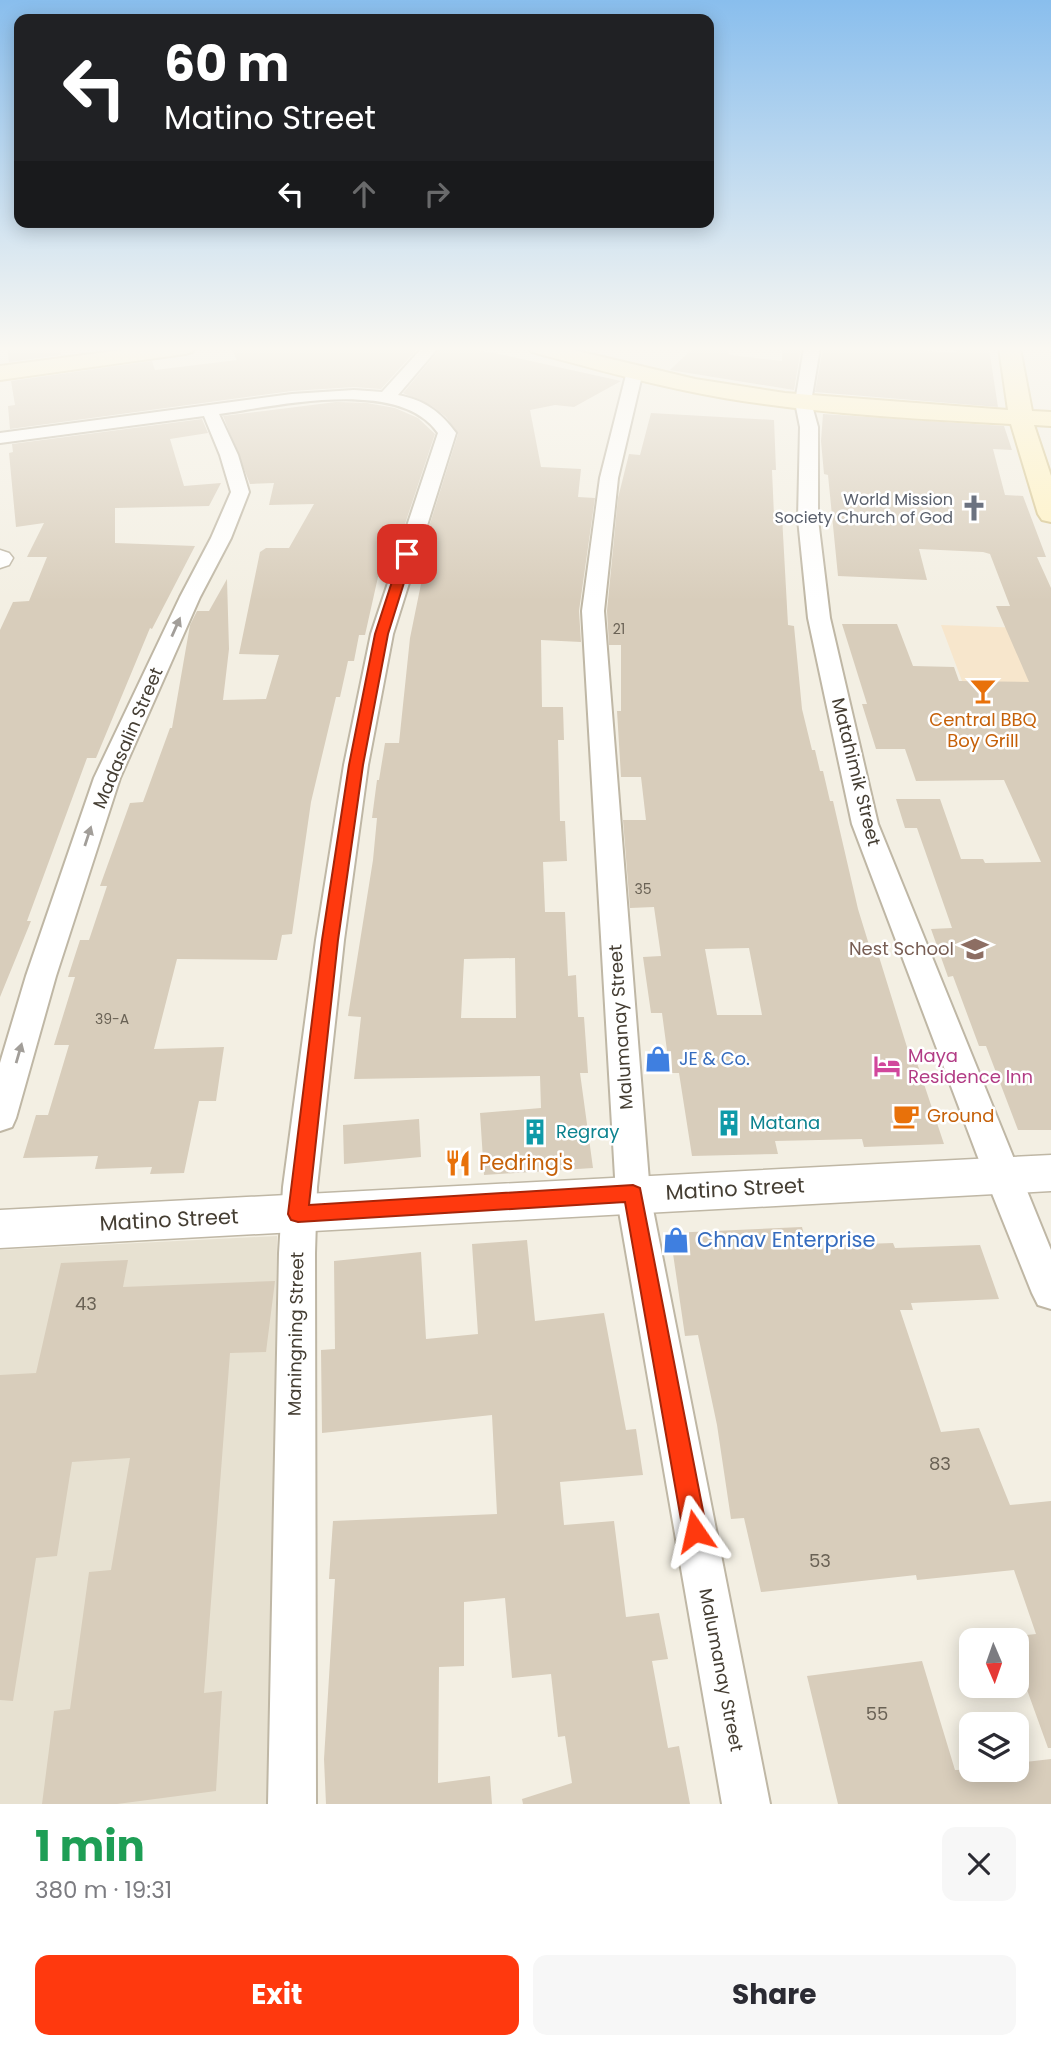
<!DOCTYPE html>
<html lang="en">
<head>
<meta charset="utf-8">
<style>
  body { margin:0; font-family:Poppins,sans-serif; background:#f7f7f7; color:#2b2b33; height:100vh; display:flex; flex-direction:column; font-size:26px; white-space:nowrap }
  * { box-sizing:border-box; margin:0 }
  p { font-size:23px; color:#7c7c81 }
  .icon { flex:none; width:38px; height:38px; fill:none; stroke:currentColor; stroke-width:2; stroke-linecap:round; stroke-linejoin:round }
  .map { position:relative; height:1804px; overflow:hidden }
  .side { display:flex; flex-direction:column; background:#fff; flex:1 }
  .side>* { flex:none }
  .guide { position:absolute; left:14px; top:14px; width:700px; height:214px; border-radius:14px; box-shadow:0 4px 18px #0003; background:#202124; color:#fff; overflow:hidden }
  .needle { width:46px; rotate:178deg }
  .fabs { position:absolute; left:959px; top:1628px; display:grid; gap:14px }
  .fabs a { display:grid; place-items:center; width:70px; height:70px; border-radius:14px; background:#fff; box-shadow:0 4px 18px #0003; font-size:35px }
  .pin { position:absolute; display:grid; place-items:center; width:60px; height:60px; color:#fff; margin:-30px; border-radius:14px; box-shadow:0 4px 10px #0006 }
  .me { position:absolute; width:77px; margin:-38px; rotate:349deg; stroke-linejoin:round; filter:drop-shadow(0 0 5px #0008) }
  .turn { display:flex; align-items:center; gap:24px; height:147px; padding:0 35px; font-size:32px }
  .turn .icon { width:91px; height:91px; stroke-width:2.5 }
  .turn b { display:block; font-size:49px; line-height:60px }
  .lanes { display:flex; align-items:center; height:66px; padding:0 35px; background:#0003; justify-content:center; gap:35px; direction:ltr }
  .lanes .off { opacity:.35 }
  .round { display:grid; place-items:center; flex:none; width:74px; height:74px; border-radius:14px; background:#f7f7f7 }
  .overview { display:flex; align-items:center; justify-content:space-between; height:119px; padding:0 35px }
  h1 { font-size:42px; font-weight:700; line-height:52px; color:#1e9e55 }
  .action { display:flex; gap:14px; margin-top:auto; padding:14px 35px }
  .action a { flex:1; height:80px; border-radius:14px; background:#ff390e; color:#fff; font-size:28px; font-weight:700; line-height:80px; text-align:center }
  .action a+a { background:#f7f7f7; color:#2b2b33 }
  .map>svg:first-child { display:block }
  .residential { fill:#e7e1d1 }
  .commercial { fill:#f7e6cc }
  .building { fill:#d8cdbb; fill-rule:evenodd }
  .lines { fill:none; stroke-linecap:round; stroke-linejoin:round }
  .minor-casing { stroke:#bfb7a5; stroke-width:4 }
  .tertiary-casing { stroke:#bfb7a5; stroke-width:3 }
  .secondary-casing { stroke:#d6c58f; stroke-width:4 }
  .minor { fill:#fff; fill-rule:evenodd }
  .tertiary { fill:#fff; fill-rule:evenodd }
  .secondary { fill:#fff2c1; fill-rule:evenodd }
  .oneway { fill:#a29e99 }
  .route { fill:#ff390e; stroke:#a62509; stroke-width:2 }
  .labels { text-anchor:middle; stroke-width:5; stroke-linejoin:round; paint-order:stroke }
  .number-label { font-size:14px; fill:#6a6255 }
  .far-worship-label { font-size:16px; fill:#5b616d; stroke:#fff; text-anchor:end }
  .food-label { font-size:18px; fill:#c56008; stroke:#fff }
  .street-label { font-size:18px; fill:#453e33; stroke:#fff }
  .education-label { font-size:18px; fill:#785e54; stroke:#fff; text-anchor:end }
  .hotel-label { font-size:18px; fill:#b23c85; stroke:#fff; text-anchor:start }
  .shop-label { font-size:18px; fill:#366cbe; stroke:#fff; text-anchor:start }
  .culture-label { font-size:18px; fill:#0d838f; stroke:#fff; text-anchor:start }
  .near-number-label { font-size:18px; fill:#6a6255 }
  .near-food-label { font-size:21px; fill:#c56008; stroke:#fff; text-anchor:start }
  .near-street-label { font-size:21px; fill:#453e33; stroke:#fff }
  .near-shop-label { font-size:21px; fill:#366cbe; stroke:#fff; text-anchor:start }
</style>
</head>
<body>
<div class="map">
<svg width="1051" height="1804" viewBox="0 0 1051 1804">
  <rect width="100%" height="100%" fill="#f3efe3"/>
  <path class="residential" d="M277 1236 269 1804H0V1250Z"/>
  <path class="commercial" d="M941 625 1051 629V707L971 705Z"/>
  <path class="building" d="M7 348H60L61 355 9 362Z
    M231 348H418L381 389 354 387 292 391 10 429 8 406 15 405 11 381 152 361 155 370 237 360Z
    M441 348H465L499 354 621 381 574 407 555 405 530 410 541 467 581 469 578 497 595 498 579 611 581 642 541 640 542 707H563L564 740H558L560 821H565L567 861 543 862 545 912H565L568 976 576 975 578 1017H584L588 1073H580L593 1168 484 1175 480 1113 541 1108 540 1076 354 1079 361 1017 348 1016 373 860 377 818H372L377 780H379L385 743H399L410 638 422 579 413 578 458 434 446 417 432 406 403 393ZM515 958 516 1018H461L464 959Z
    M693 348H726L730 355 782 361V348H801L794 390 670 370Z
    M823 348H895L956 353 955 348 989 349 998 407 815 392Z
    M336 402 367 403 395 408 418 418 435 434 387 578 378 577 365 635H359L354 661H348L340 697H336L311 802 292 934 282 935 277 960 177 959 154 1049 224 1047 216 1101H199L184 1173 150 1174 152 1167 95 1169 98 1156 23 1158 36 1115H48L69 1045H54L75 977H68L80 940H89L107 886H100L130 803 143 802 170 728H172L190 625 197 611H209L227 579 229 649 223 700 266 699 279 655 239 654 260 552 266 548H289L314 504 269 505 274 483 250 484 223 416Z
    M651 413 774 420 776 470H772L774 516H782L788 625 794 626 802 709 812 750H815L820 771H823L830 801H833L858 909 870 948 876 947 911 1060H916L944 1144 864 1147 862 1139 775 1141 778 1154 692 1156 679 1073H670L662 1013H651L643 957 661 956 654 907 630 908 623 820H646L641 777H621L617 711H621V645H609L607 611 618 498 629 454 640 455ZM749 948 762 1015H717L705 949Z
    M823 414 1004 426 1012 450 993 449 1005 495 1023 496 1046 557H1037L1051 588V1130H1018L986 1046H979L953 976 948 977 931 929 952 928 917 828H905L896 799H940L961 859H983L985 863 1041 862 1004 780 916 781 905 749H876L862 704H867L842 624H897L913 666 954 667 959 681 1029 682 996 606H1010L990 554 983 552 919 549 927 580 838 576 828 475 824 474 821 441Z
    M202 419 208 433 170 439 184 486 221 483 209 506 115 508V543L195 546 152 629 150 628 96 758H87L27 921H31L0 997V630L13 602 29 601 47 557H27L44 523 16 527 9 453 13 452 12 444Z
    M419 1119 421 1157 344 1164 343 1125Z
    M802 1227 807 1246 893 1243 895 1248 980 1245 999 1299 911 1303 913 1310H900L941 1432 979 1428 1010 1505 1051 1501V1748H1048L1017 1662V1636L1036 1634 1014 1570 917 1580 916 1575 761 1592 744 1518 731 1519 717 1425 698 1335 685 1336 670 1233Z
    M527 1240 535 1321 604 1313 626 1430 636 1429 643 1475 560 1482 564 1525 614 1521 626 1617 659 1613 668 1659 652 1661 668 1748 679 1746 690 1804H523L522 1799 572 1783 565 1736 558 1737 551 1674 512 1678 505 1598 464 1602V1666L439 1667 438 1783 490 1776 492 1804H326L324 1759 335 1579H329L333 1521 497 1514 492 1415 322 1433 321 1350 335 1349 334 1261 421 1252 426 1339 478 1334 472 1244Z
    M128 1260 123 1287 275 1281 266 1352 230 1353 204 1693 222 1691 216 1791 117 1804H42L54 1711 70 1709 89 1572 111 1570 130 1458 72 1462 57 1556 36 1558 13 1701 0 1700V1375L36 1373 61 1263Z
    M922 1661 955 1770 1017 1769V1763L1051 1759V1804H838L807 1676Z"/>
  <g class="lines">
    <g class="minor-casing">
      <path id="minor" d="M422 348H438L398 395C424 400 440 411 456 433L393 634 368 765 344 940 317 1187 315 1253 316 1804H268L279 1253 283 1187 316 940 344 765 371 634 438 433C399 377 278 406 219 414L238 455 249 492 231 538 200 597 120 778 56 976 16 1118 12 1127 0 1131V1063L26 976 94 778 180 597 211 538 231 492 220 455 204 416 0 443V433L292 394 354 390 382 392Z
        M804 348H820L811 402 818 427V519L830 618 878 824 1051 1250V1309L1038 1305 1032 1293 985 1176 852 824 808 618 798 519 800 427 795 402Z
        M635 366 643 371 618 478 604 611 650 1194 770 1804H722L616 1194 582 611 600 478 627 371Z"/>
    </g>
    <g class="tertiary-casing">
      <path id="tertiary" d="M0 550 9 553 13 558 9 565 0 568Z
        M1051 1155V1191L0 1248V1210Z"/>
    </g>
    <g class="secondary-casing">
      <path id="secondary" d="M137 348H195L192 352 185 354 0 380V366Z
        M529 348H565L695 379 785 393 1008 410 999 348H1020L1032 411 1051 412V426L1034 425 1051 476V522L1042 520 1038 514 1011 424C915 419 819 414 724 398 659 387 595 369 532 352Z"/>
    </g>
    <use href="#minor" class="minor"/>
    <use href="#tertiary" class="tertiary"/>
    <use href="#secondary" class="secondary"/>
  </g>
  <defs><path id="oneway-solid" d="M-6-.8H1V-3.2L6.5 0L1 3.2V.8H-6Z" transform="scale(1.75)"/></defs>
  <g class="oneway">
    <use href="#oneway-solid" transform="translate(176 627) rotate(-66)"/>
    <use href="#oneway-solid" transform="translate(88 836) rotate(-72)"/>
    <use href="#oneway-solid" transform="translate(19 1053) rotate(-74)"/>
  </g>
  <linearGradient id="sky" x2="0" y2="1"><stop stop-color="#89beed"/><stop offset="0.58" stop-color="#faf8f2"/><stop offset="1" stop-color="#faf8f2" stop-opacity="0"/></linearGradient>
  <rect width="1051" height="601" fill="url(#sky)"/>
  <path class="route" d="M407 550 413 554 388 634 363 765 338 940 309 1205 633 1185 640 1188 707 1531 703 1540 695 1543 686 1540 683 1531 625 1202 298 1222 291 1220 288 1214 322 940 349 765 375 634 401 554Z"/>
  <defs>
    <g id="church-bare" transform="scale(2.1)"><path d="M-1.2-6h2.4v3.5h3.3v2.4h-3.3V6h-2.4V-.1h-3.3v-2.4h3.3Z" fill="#6b7280" stroke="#fff" stroke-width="2.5" paint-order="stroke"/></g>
    <g id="bar-bare" transform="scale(2.1)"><path d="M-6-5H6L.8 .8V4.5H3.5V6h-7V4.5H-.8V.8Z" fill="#e8710a" stroke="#fff" stroke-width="2.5" paint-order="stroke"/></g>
    <g id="school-bare" transform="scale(2.1)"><path d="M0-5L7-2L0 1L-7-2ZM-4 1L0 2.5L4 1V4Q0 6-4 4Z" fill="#8d6e63" stroke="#fff" stroke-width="2.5" paint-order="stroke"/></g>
    <g id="shop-bare" transform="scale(2.1)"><path d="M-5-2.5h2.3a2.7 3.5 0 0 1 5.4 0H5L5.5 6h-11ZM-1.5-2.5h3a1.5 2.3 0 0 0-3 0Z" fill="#3f7fe0" stroke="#fff" stroke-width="2.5" paint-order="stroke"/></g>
    <g id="hotel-bare" transform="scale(2.1)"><path d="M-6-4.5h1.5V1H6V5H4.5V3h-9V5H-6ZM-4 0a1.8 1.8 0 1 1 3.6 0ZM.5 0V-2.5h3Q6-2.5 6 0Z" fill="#d1479c" stroke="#fff" stroke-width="2.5" paint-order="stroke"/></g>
    <g id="cafe-bare" transform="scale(2.1)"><path d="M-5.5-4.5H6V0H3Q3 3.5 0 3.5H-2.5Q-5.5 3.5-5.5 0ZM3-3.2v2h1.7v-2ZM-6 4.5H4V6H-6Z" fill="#e8710a" stroke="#fff" stroke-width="2.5" paint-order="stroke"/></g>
    <g id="building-bare" transform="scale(2.1)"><path d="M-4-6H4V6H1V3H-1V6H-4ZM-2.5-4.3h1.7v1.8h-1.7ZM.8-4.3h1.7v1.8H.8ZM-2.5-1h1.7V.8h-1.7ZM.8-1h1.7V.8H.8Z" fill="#0f9aa8" stroke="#fff" stroke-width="2.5" paint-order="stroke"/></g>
    <g id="restaurant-bare" transform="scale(2.1)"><path d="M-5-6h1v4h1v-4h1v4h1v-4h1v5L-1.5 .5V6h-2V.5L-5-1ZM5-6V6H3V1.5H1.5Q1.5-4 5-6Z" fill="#e8710a" stroke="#fff" stroke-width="2.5" paint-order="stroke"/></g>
  </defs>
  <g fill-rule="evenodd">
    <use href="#church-bare" x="974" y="508"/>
    <use href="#bar-bare" x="983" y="691"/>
    <use href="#school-bare" x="975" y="949"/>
    <use href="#shop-bare" x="658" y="1059"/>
    <use href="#hotel-bare" x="887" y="1066"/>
    <use href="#cafe-bare" x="906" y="1116"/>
    <use href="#building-bare" x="729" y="1123"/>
    <use href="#building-bare" x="535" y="1132"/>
    <use href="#restaurant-bare" x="458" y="1163"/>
    <use href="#shop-bare" x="676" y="1240"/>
  </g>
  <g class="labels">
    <g class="number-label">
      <text x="619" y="634">21</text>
      <text x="643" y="894">35</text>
      <text x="112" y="1024">39-A</text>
    </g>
    <g class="far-worship-label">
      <text x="953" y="505">World Mission<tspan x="953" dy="18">Society Church of God</tspan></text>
    </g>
    <g class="food-label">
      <text x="983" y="726">Central BBQ<tspan x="983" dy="21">Boy Grill</tspan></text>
      <text x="927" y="1122" text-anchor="start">Ground</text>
    </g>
    <g class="street-label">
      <text transform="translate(128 738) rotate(-67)" y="6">Madasalin Street</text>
      <text transform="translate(856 772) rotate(76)" y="6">Matahimik Street</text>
      <text transform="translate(621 1027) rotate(-94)" y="6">Malumanay Street</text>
      <text transform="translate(296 1334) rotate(-89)" y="6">Maningning Street</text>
      <text transform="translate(721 1670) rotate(79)" y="6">Malumanay Street</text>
    </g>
    <g class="education-label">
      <text x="954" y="955">Nest School</text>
    </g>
    <g class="hotel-label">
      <text x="908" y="1062">Maya<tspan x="908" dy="21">Residence Inn</tspan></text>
    </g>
    <g class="shop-label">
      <text x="679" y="1065">JE &amp; Co.</text>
    </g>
    <g class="culture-label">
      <text x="750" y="1129">Matana</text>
      <text x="556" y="1138">Regray</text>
    </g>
    <g class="near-number-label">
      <text x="86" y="1310">43</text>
      <text x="940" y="1470">83</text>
      <text x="820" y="1567">53</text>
      <text x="877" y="1720">55</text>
    </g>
    <g class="near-food-label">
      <text x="479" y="1170">Pedring's</text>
    </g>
    <g class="near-street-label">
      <text transform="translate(735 1189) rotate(-3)" y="7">Matino Street</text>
      <text transform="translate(169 1220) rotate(-3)" y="7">Matino Street</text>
    </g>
    <g class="near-shop-label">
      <text x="697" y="1247">Chnav Enterprise</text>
    </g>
  </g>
</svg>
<div class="fabs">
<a><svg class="needle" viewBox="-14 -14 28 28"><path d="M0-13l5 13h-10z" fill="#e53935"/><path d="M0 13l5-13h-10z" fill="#7c7c81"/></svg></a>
<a><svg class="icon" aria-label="layers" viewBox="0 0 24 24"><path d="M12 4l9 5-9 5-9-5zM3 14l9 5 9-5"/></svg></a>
</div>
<div class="pin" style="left:407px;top:554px;background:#d93025"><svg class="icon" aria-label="arrive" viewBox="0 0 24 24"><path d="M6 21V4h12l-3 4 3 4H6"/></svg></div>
<svg class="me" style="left:695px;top:1531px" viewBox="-20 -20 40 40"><path d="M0-17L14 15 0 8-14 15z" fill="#ff390e" stroke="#fff" stroke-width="4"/></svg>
<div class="guide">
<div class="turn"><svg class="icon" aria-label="left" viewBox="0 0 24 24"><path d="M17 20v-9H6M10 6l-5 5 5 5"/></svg><div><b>60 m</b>Matino Street</div></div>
<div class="lanes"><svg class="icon" aria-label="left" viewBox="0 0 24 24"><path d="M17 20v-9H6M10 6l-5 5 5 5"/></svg><svg class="icon off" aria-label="ahead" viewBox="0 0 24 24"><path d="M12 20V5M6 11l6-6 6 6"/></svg><svg class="icon off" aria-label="right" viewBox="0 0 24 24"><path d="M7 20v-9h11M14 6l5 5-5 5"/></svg></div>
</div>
</div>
<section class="side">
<div class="overview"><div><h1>1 min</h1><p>380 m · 19:31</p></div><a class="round"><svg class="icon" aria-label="close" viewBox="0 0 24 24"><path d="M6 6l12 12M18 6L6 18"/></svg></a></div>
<div class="action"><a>Exit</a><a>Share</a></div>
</section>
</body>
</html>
